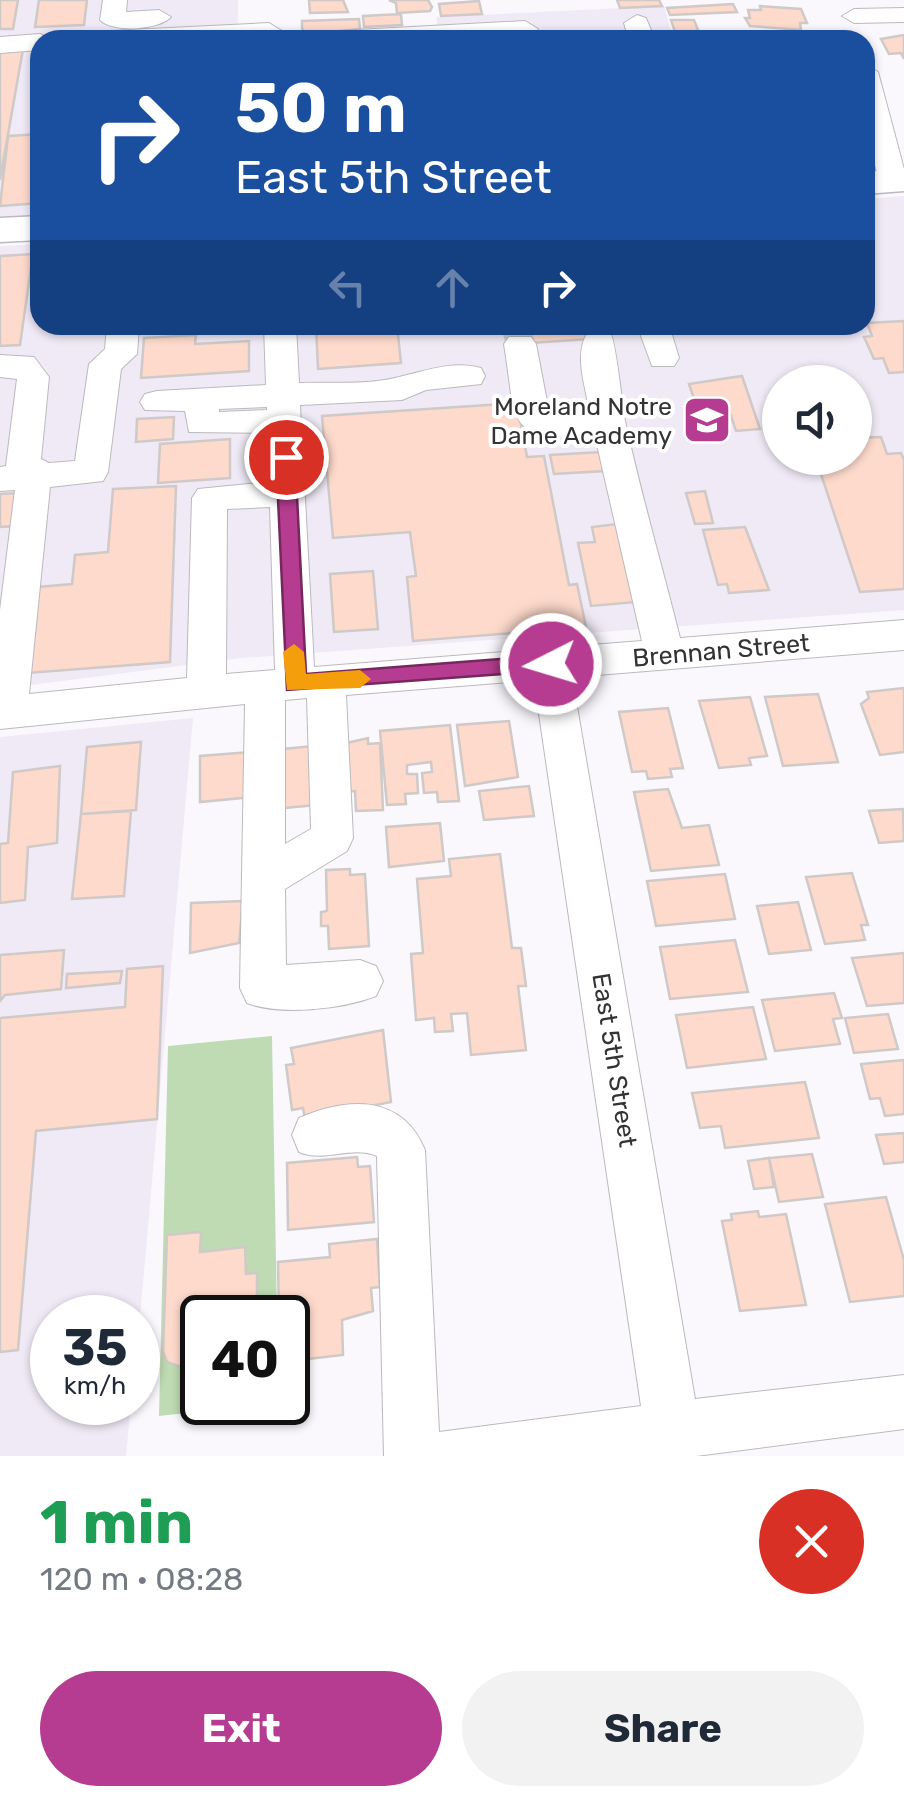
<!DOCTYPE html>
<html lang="en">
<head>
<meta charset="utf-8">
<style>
  body { margin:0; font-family:Rubik,sans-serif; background:#f2f2f3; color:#1f2937; height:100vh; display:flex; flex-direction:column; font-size:38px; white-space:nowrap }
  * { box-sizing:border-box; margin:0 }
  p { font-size:32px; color:#747a83 }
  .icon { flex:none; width:55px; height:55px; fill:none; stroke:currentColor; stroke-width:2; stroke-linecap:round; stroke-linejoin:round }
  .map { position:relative; height:1456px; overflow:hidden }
  .sheet { display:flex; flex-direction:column; background:#fff; flex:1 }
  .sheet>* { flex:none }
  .guide { position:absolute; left:30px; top:30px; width:845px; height:305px; border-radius:30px; box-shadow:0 2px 8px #0004; background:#1a4fa0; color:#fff; overflow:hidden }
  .fabs { position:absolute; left:762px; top:365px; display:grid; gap:20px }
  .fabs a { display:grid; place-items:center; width:110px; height:110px; border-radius:50%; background:#fff; box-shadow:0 2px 8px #0004; font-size:50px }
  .speed { position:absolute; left:30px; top:1295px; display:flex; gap:20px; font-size:50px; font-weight:700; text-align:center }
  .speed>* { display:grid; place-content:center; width:130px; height:130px; border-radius:50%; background:#fff; box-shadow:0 2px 8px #0004; line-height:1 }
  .speed small { font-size:25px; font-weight:400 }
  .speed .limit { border:5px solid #111; border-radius:15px; background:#fff; color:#111 }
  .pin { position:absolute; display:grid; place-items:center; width:85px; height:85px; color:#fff; margin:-42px; border:5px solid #fff; border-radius:50%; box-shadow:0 2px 10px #0007 }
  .me { position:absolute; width:110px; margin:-55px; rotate:265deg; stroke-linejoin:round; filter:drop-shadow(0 0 8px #0008) }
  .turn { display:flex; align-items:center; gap:35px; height:210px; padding:0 40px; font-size:45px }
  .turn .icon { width:130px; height:130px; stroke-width:2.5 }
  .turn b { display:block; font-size:70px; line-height:85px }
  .lanes { display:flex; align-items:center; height:95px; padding:0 40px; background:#0003; justify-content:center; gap:50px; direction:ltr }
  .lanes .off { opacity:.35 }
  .round { display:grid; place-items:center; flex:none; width:105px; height:105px; border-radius:52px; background:#f2f2f3 }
  .summary { display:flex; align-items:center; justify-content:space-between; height:170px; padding:0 40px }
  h1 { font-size:60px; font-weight:700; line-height:75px; color:#1e9e55 }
  .button { display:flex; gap:20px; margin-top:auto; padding:20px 40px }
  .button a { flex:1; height:115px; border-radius:60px; background:#b53c90; color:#fff; font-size:40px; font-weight:700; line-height:115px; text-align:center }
  .button a+a { background:#f2f2f3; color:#1f2937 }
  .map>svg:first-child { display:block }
  .built { fill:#f0eaf6; fill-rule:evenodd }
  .green { fill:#bedbb3 }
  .building { fill:#fedacc; stroke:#cfc9c7; stroke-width:2.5 }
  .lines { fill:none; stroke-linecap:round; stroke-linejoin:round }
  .minor-tunnel { stroke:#d2d0d5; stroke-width:29; stroke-dasharray:29 14; stroke-linecap:butt }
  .minor-casing { stroke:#bbb9be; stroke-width:2 }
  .major-casing { stroke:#bbb9be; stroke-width:3 }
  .minor { fill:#fff; fill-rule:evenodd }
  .major { fill:#fff; fill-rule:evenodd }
  .route { fill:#b53c90; stroke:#76275e; stroke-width:2.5 }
  .slow { fill:#f59e0b }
  .labels { text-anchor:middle; stroke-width:8; stroke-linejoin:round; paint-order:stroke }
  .poi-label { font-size:25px; fill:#333234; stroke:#fff; text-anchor:end }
  .street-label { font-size:25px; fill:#333234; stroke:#fff }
</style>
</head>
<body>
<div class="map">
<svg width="904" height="1456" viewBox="0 0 904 1456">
  <rect width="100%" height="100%" fill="#faf8fd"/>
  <path class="built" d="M0 0H238V40H40V220L0 223Z
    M664 6 673 37 741 40H404L440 38 436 17Z
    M904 196V610L242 658 0 689V246L40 244V325H865V199ZM780 382H855V458H780Z
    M193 718 138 1340V1318H52V1402L131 1403 126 1456H0V737Z"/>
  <path class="green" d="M272 1036 277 1317 202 1318V1402L277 1403 159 1416 168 1046Z"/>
  <path class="building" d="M0 0H18L13 29H0Z
    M39 0H87L84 25 35 27Z
    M309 0H343L348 12 310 13Z
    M389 0H428L432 7 430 11 397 13 396 3Z
    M617 0H659L662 6 620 8Z
    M479 1 482 14 441 16 439 4Z
    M733 4 737 12 670 15 667 8Z
    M760 6 801 9 807 23H800L801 30 750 26 745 18H750L748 10H761Z
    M401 14 402 25 364 27 363 16Z
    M359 19 360 29 305 35 302 28V21Z
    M671 20H694L700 35H676Z
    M904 35V59L901 53 889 54 881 39Z
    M23 49 0 180V51Z
    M40 134V203L0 206 8 136Z
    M33 254 20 345 0 346V256Z
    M904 321V372L889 373 883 358 874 359 864 337 872 336 867 323Z
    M316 325H397L401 363 318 369Z
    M512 325H600L604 338 516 344Z
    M196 335 195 344 249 341V371L141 378 144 338Z
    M742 376 760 429 736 431 729 410 697 408 689 384Z
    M517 403 527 457 544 456 569 585 577 584 586 627 413 641 407 577 416 576 410 532 333 538 322 416Z
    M174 417 173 439 136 442 137 419Z
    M881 437 887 454 901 453 904 460V589L860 592 817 462 855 458V438Z
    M230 439V478L158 483 160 444Z
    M601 452 605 471 554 474 550 455Z
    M176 486 170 662 28 673 38 587 72 584 75 555 108 552 113 489Z
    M705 491 713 523 695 524 686 493Z
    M19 493 14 526 0 527V494Z
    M617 524 636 602 591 606 578 543 595 542 592 527Z
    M745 527 769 590 729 593 727 584 718 585 703 530Z
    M373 571 378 629 334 632 330 574Z
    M904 688V752L880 755 861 704 869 698 867 692Z
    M818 694 838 762 783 766 765 697Z
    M750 697 767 756 749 758 751 765 719 768 699 701Z
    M668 708 683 768 670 769 672 777 648 779 646 771 632 772 619 712Z
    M509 721 518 777 465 786 457 725Z
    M450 725 459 801 438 802 437 792 424 793 422 773 432 772 431 762 407 765V774H417L418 793 405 794 406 804 387 805 380 731Z
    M368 738V744L380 743 383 810 356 811 355 791 339 792 338 745Z
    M141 742 136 810 81 814 87 747Z
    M323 745 326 804 275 809 273 750Z
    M250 752 252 797 200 802V756Z
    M60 766 57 843 28 847 25 900 0 903V844L8 843 13 772Z
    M529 786 534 816 484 820 479 791Z
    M668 789 682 828 709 825 719 865 651 871 634 792Z
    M903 809 904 841 879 843 869 811Z
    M131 811 124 896 72 899 81 814Z
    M440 823 444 861 389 867 386 827Z
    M500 854 512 948H521L526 986H518L526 1050 471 1055 467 1013 451 1014 453 1031 435 1032 434 1018 416 1020 411 954 423 953 417 879 451 876 449 859Z
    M350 869V875L365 874 369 946 329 949 328 926H321V912L327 911 326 870Z
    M852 873 868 925H861L865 940 825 944 806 877Z
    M725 874 735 919 656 926 647 881Z
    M243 901 239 943 190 953 191 903Z
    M798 902 811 950 769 954 757 906Z
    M735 940 748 992 670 999 660 947Z
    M64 950 61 989 5 995 0 1001V955Z
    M904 953V1003L867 1006 852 958Z
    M163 966 157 1119 36 1131 18 1350 0 1352V1018L125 1007 127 969Z
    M122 971 120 983 66 988 67 974Z
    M834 993 842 1018 833 1019 840 1044 775 1051 762 1000Z
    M753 1007 766 1059 687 1068 676 1015Z
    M888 1014 898 1049 854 1053 845 1018Z
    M383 1030 391 1102 305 1119 303 1108 292 1110 286 1065 294 1064 291 1048Z
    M904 1060V1114L885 1116 880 1098 870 1099 861 1064Z
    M805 1082 819 1138 725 1148 721 1126 700 1128 692 1093Z
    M904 1133V1162L884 1164 876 1135Z
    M812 1154 823 1197 779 1202 769 1158Z
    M357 1157 358 1167 370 1166 374 1222 288 1230 287 1163Z
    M769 1158 774 1187 754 1189 748 1161Z
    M886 1197 904 1260V1296L850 1302 825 1204Z
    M758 1211 759 1217 786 1214 806 1305 740 1311 722 1221 732 1220 731 1214Z
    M201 1232 200 1252 245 1247 246 1274 257 1273V1297H247L248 1318H202V1363L178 1366 167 1362 163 1352 167 1235Z
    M377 1239 380 1287 371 1288 373 1311 342 1320 343 1355 307 1359 306 1352 288 1354V1318H279L278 1262 330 1257 329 1244Z"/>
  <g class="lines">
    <path class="minor-tunnel" d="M516 325 520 344"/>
    <g class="minor-casing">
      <path id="minor" d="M103 0H127L126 12 159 10 171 17C159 30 113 33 100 20Z
        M904 8V22L854 23 842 16 854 9Z
        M637 15 646 18 655 40H629L624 23Z
        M525 21 538 29 534 34 461 40H306L319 32Z
        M269 23 282 31 278 36 76 40 89 32Z
        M712 31 721 34 725 40H699Z
        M40 34 51 40H40V50L0 53V37Z
        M865 64 878 72 904 169 903 187H883L879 181 865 125Z
        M107 325H139L137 354 121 369 108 472 103 481 50 487 29 694 187 678 192 498 198 489 269 482 268 433 189 432 185 411 145 410 140 402 145 394 157 391 266 385 264 325H296L299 383C329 382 365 385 395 378 423 372 451 360 481 368L485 376 481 384 426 390 402 400 300 405 314 667 642 641 595 436C504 443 517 423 504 344L509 337H531L536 344 549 412 554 416 590 413C586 388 573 354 588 332H610C616 341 622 404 625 421 641 494 662 566 680 638L904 620V650L572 677 695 1399 904 1375V1429L696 1456H384L377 1156C352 1145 325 1163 299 1152L292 1135 299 1118C348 1097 402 1094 425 1150L439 1432 641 1406 534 680 346 695 353 838 347 851 285 889 286 965 360 960 376 966 383 981 376 996C343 1009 280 1016 247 1003L240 988 245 704 0 729V610L15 490 0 491V467L6 466 17 379 0 377V355L34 357 49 377 41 459 49 463 75 461 89 364 105 349ZM267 407V410L219 412V409ZM270 507 275 670 226 674 227 509ZM307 698 311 829 285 844V700Z
        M637 325H669L679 358 674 366H652Z"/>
    </g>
    <g class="major-casing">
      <path id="major" d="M904 169V191L865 194V172Z
        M40 216V240L0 242V218Z"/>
    </g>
    <use href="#minor" class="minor"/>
    <use href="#major" class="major"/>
  </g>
  <path class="route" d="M286 450 295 457 306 674 551 655 562 664 559 670 287 690 276 457Z"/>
  <path class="slow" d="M294 644 304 652 306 674 360 670 371 679 360 688 287 690 283 652Z"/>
  <defs>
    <g id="school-square" transform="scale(2.5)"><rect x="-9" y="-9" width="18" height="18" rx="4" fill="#b53c90" stroke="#fff"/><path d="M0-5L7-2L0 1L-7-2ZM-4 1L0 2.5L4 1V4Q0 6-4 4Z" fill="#fff"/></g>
  </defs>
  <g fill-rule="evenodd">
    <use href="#school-square" x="707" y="420"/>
  </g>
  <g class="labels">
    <g class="poi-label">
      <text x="672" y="415">Moreland Notre<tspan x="672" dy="29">Dame Academy</tspan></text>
    </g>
    <g class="street-label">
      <text transform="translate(721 650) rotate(-5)" y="9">Brennan Street</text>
      <text transform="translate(615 1060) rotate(81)" y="9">East 5th Street</text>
    </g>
  </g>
</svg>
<div class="fabs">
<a><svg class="icon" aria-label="sound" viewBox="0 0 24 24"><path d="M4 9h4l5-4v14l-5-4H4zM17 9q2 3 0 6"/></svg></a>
</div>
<div class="speed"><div>35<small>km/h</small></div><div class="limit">40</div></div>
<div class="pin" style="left:286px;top:457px;background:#d93025"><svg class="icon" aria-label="arrive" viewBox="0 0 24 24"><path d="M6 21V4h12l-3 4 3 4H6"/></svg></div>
<svg class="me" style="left:551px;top:664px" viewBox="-20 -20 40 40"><circle r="17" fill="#b53c90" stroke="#fff" stroke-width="3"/><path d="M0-11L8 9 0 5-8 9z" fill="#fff"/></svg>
<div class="guide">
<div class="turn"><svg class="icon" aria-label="right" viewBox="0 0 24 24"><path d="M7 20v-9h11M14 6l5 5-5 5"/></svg><div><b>50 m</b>East 5th Street</div></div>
<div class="lanes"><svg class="icon off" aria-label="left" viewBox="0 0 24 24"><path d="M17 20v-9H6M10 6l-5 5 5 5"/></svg><svg class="icon off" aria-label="ahead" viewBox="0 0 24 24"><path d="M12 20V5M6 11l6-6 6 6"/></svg><svg class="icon" aria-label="right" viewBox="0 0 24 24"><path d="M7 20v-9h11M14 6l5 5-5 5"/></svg></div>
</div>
</div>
<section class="sheet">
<div class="summary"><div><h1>1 min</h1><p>120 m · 08:28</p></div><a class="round" style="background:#d93025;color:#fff"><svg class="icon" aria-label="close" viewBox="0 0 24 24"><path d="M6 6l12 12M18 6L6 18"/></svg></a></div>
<div class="button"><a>Exit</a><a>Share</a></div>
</section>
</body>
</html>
